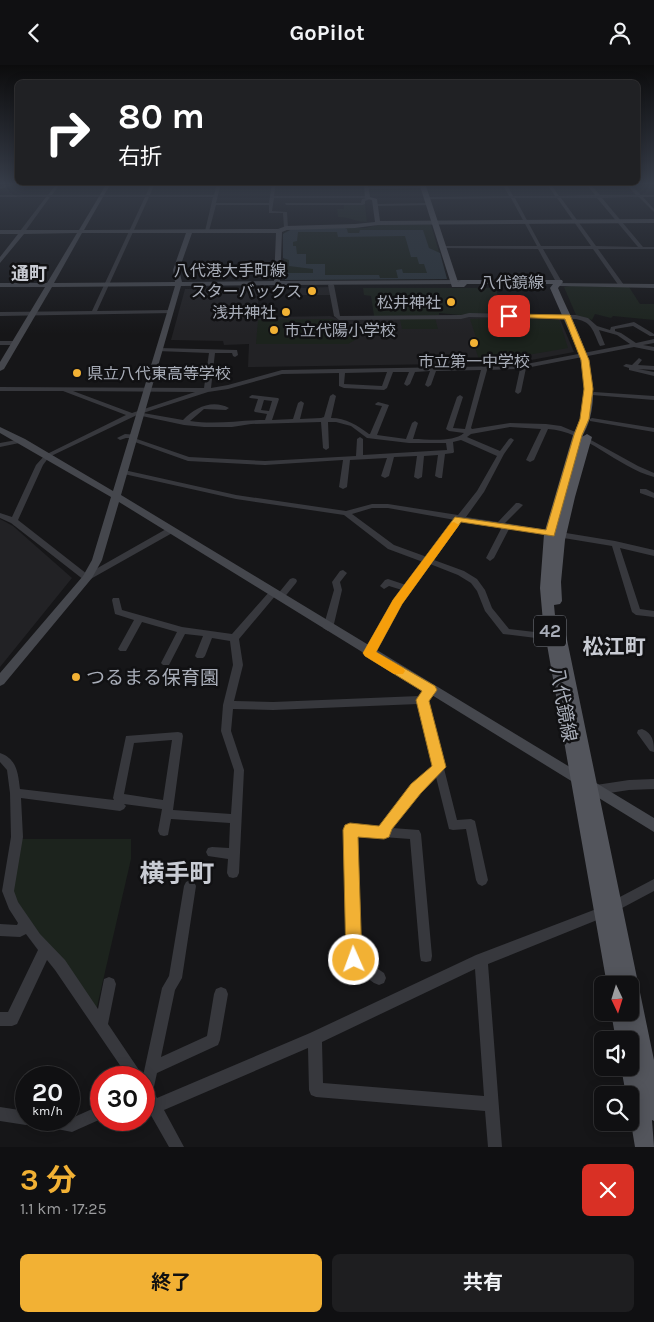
<!DOCTYPE html>
<html lang="ja">
<head>
<meta charset="utf-8">
<style>
  body { margin:0; font-family:Karla,"Noto Sans JP",sans-serif; background:#1e1e20; color:#f1f3f6; height:100vh; display:flex; flex-direction:column; font-size:19px; white-space:nowrap }
  * { box-sizing:border-box; margin:0 }
  p { font-size:16px; color:#9c9d9f }
  .icon { flex:none; width:28px; height:28px; fill:none; stroke:currentColor; stroke-width:2; stroke-linecap:round; stroke-linejoin:round }
  .map { position:relative; height:1082px; overflow:hidden }
  .panel { display:flex; flex-direction:column; background:#101012; flex:1 }
  .panel>* { flex:none }
  .hud { position:absolute; left:15px; top:15px; width:625px; height:105px; border-radius:8px; box-shadow:0 2px 12px #0003,0 0 0 1px #303032; background:#202124; color:#fff; overflow:hidden }
  .needle { width:32px; rotate:176deg }
  .tools { position:absolute; left:594px; top:911px; display:grid; gap:10px }
  .tools a { display:grid; place-items:center; width:45px; height:45px; border-radius:8px; background:#101012; box-shadow:0 2px 12px #0003,0 0 0 1px #303032; font-size:25px }
  .speed { position:absolute; left:15px; top:1001px; display:flex; gap:10px; font-size:25px; font-weight:700; text-align:center }
  .speed>* { display:grid; place-content:center; width:65px; height:65px; border-radius:50%; background:#101012; box-shadow:0 2px 12px #0003,0 0 0 1px #303032; line-height:1 }
  .speed small { font-size:12px; font-weight:400 }
  .speed .limit { border:8px solid #d22; background:#fff; color:#111 }
  .pin { position:absolute; display:grid; place-items:center; width:42px; height:42px; color:#fff; margin:-21px; border-radius:10px; box-shadow:0 2px 8px #0006 }
  .me { position:absolute; width:55px; margin:-28px; rotate:358deg; stroke-linejoin:round; filter:drop-shadow(0 0 4px #0008) }
  .turn { display:flex; align-items:center; gap:18px; height:105px; padding:0 20px; font-size:22px }
  .turn .icon { width:65px; height:65px; stroke-width:2.5 }
  .turn b { display:block; font-size:35px; line-height:42px }
  .round { display:grid; place-items:center; flex:none; width:52px; height:52px; border-radius:8px; background:#1e1e20 }
  .headline { display:flex; align-items:center; justify-content:space-between; height:85px; padding:0 20px }
  h1 { font-size:30px; font-weight:700; line-height:38px; color:#f2b134 }
  .action { display:flex; gap:10px; margin-top:auto; padding:10px 20px }
  .action a { flex:1; height:58px; border-radius:8px; background:#f2b134; color:#111; font-size:20px; font-weight:700; line-height:58px; text-align:center }
  .action a+a { background:#1e1e20; color:#f1f3f6 }
  header { display:flex; justify-content:space-between; align-items:center; height:65px; padding:0 20px; background:#101012; font-size:22px; font-weight:700 }
  .map>svg:first-child { display:block }
  .built { fill:#222225 }
  .green { fill:#1c231d }
  .water { fill:#2c353c; fill-rule:evenodd }
  .lines { fill:none; stroke-linecap:round; stroke-linejoin:round }
  .street { fill:#37383d; fill-rule:evenodd }
  .secondary { fill:#45474d; fill-rule:evenodd }
  .primary { fill:#53555c; fill-rule:evenodd }
  .route { fill:#f2b134; stroke:#9d7322 }
  .slow { fill:#f59e0b }
  .poi-dot { fill:#f2b134; stroke:#111113; stroke-width:2 }
  .labels { text-anchor:middle; stroke-width:5; stroke-linejoin:round; paint-order:stroke }
  .far-street-label { font-size:16px; fill:#a8adb8; stroke:#111113 }
  .far-poi-label { font-size:16px; fill:#a8adb8; stroke:#111113; text-anchor:end }
  .far-quarter-label { font-size:18px; font-weight:bold; fill:#c9ccd4; stroke:#111113 }
  .shield { fill:#111113; stroke:#7b7e86; stroke-width:1 }
  .shield-label { font-size:18px; font-weight:bold; fill:#a8adb8 }
  .poi-label { font-size:19px; fill:#a8adb8; stroke:#111113; text-anchor:start }
  .street-label { font-size:19px; fill:#a8adb8; stroke:#111113 }
  .quarter-label { font-size:21px; font-weight:bold; fill:#c9ccd4; stroke:#111113 }
  .near-quarter-label { font-size:25px; font-weight:bold; fill:#c9ccd4; stroke:#111113 }
</style>
</head>
<body>
<header><svg class="icon" aria-label="back" viewBox="0 0 24 24"><path d="M15 5l-7 7 7 7"/></svg>GoPilot<svg class="icon" aria-label="person" viewBox="0 0 24 24"><circle cx="12" cy="8" r="4"/><path d="M4 21q1-7 8-7t8 7"/></svg></header>
<div class="map">
<svg width="654" height="1082" viewBox="0 0 654 1082">
  <rect width="100%" height="100%" fill="#161618"/>
  <path class="built" d="M88 118H364L86 121Z
    M330 222V230H300V223Z
    M258 223V245L268 246 267 252 330 251 342 255 469 251 560 254 574 287 515 298 248 302 249 279 224 280 223 276 171 275 185 224Z
    M0 454 13 461 72 513 0 602Z"/>
  <path class="green" d="M344 140H365L367 157C356 157 350 152 338 152L337 144H344Z
    M376 160H431L447 214 285 215 283 168C298 159 346 163 366 163Z
    M570 221 629 222 640 239H654V255L613 251 611 253 595 249 592 255 576 250 564 222Z
    M363 223H496L498 232 506 238 508 246 460 250 439 248V250L374 251 371 231 364 230Z
    M435 253 438 264H402L400 254Z
    M500 253 559 255 568 283 510 293 479 294 471 272H476L470 254Z
    M332 254 342 258 355 275 348 279H256L258 255Z
    M21 774H131V794L96 946 12 836Z"/>
  <path class="water" d="M345 163 347 164 348 168H359L360 165H423L429 183 440 188 447 214 285 215V208H313V204L289 201V195L283 193V169L292 164ZM298 167H337L338 172 405 171 411 192H417L419 199H424L427 208H403L402 204 396 205 398 213H380L379 210H325V199H306V189H297L296 181H293V177L297 176Z"/>
  <g class="lines">
    <path class="street" d="M13 118H19L0 124V122Z
      M57 118H61L52 130H146L151 118H155L150 130H214L217 118H221L216 138H269L272 118H276L274 131H368L370 134 365 136V139L363 140H286L285 138H361L362 134 366 133H274L272 146 287 147 288 163 286 164 284 163 283 148H269V140H216L209 166 207 167 205 166 213 132H149L97 246 171 245 173 246V248L0 251V247L92 246 145 132H50L24 168H20V166L46 132H0V130H48Z
      M502 118H506L513 131H555L546 118H550L559 131 595 130 585 118H589L600 130H636L625 118H629L641 130H654V132H643L654 144V147L639 132 602 133 643 182H654V184H598L624 220 621 222 619 221 593 184H543L562 217 559 219 556 217 538 184 446 183V181H537L511 133 427 134 425 133 427 132 509 131ZM515 133H557L591 181H541ZM561 133H597L638 182 596 181Z
      M424 121 425 123 367 124 365 123 367 122Z
      M429 138 430 140 375 141 373 140 375 139Z
      M331 218 334 220 340 251 461 250 469 248 576 250 588 253 597 261 610 265 611 262 634 257 654 269V271H650L633 261 615 264V266L621 268 636 278 654 274V278L643 280 654 282V286L634 282 526 303 521 327 518 329 515 327 520 304 487 305 471 363 472 364 510 358 546 359 561 361 580 369 638 401 654 408V412C617 402 585 366 548 364L534 395 530 397 526 395 541 364 510 362 471 369 467 372 500 386 509 374 511 373 514 375 504 389 484 427 466 452 498 457 516 438H519L523 440 505 458 615 476 654 485V491L620 483 640 544 654 546V552L636 550 632 547 612 481 509 464 494 493 490 496 486 493 502 462 498 463 494 461 462 456 434 495 464 506 477 514 485 525 492 543 509 564 552 569 555 570 557 572 555 574 552 575 503 569 485 546 477 526 471 518 458 510 430 499 401 539 372 590H366L364 588 393 538 402 525 389 521 384 524 380 521 385 515 388 514 406 520 423 497 388 484 344 450 236 434 124 409 120 407 124 405 236 430 346 446 372 439H388L458 450 477 426 497 391 461 375 453 377 454 387 453 388 445 389 442 413H439L435 411 438 390 424 391 422 412 418 414 414 412 417 391 394 392 389 411 385 413 381 411 387 393 350 395 347 422 343 424 339 422 343 395 265 400 188 396 132 376 131 375 134 373H126L120 375 117 373 125 369 137 370V372L134 373 189 392 265 396 356 391 357 374 360 372 363 374V390L447 385 446 378H409L367 373 351 361 336 357H328L329 383 326 385 323 383 321 357 251 359 232 362H204L184 360 137 350 49 392 43 400 18 455 87 509 168 463H174L175 465 174 467 87 516 84 515 11 458 0 453V448L12 452 36 400 45 390 126 350 63 326H0V322L204 323 209 288 157 286V284L159 283 237 285 238 290 235 292 233 291 232 288H215L211 323 228 320 282 305 516 301 630 279 617 270 599 265 605 280 600 281C593 267 593 257 576 254L469 252 461 254 339 255 334 251 328 220ZM481 305 465 364 453 363 463 332 460 330 457 332 446 364 449 366 464 368C452 378 428 374 413 374L418 358 415 356 412 358 406 374 377 370 389 340 378 337 375 339 376 340 382 341 370 369H369C357 360 346 353 331 353L336 331 333 329 330 331 324 352 321 353 300 354 304 338 301 336 298 338 293 354 272 355 279 334 278 333 252 330 249 332 250 333 258 334 254 346 255 347 267 349 265 355C238 355 217 360 190 356L204 344 226 345 229 343C213 334 195 342 183 355L143 348 208 327 228 324 282 309 339 308V321L344 323 384 325 387 323 393 307H409L404 319 407 321 410 319 415 307 430 306 425 320 428 322 431 320 436 306ZM387 307 382 321 344 319 345 308ZM73 326 195 327 132 348ZM264 335 272 336 269 346 261 345ZM372 443H388L455 455 427 492 394 480 352 449Z
      M0 276H15L18 278 15 280H0Z
      M639 293 642 295 638 300 654 301V305L638 304 654 307V311L629 305V303L623 301 626 299 632 300Z
      M594 327 654 331V335L592 330V328Z
      M592 353 654 363V367L590 356V354Z
      M22 374 24 375V377L0 382V378Z
      M640 424H646L654 428V433L640 428Z
      M343 505 347 508 340 517 342 525 333 563 328 566 323 563 334 525 332 517 340 506Z
      M293 513 296 514 297 516 296 518 283 534H277L276 532 277 530 290 514Z
      M273 525 276 526 277 528 276 530 239 574 243 600 234 636 273 637 419 631 427 622H433L435 625 427 636 457 755 471 754 475 756 488 815 486 819 482 821 478 819 476 815 466 764 453 765 449 764 436 712 420 726 392 763 419 765 421 769 432 891 431 896 426 897 421 896 420 891 410 774 356 770 360 892 384 908 386 913 384 918 379 920 374 918 349 900 348 895 344 765 346 761 350 760 380 762 382 757 412 720 433 702 418 639 273 645 233 644 231 666 244 705 239 808 237 812 233 813 229 812 227 808 228 794 208 791 206 787 208 783 212 782 229 783 230 758 171 754 168 770 164 771 160 770 158 766 162 744 124 739 126 741 124 744 120 746 21 733 23 772 14 826 18 837 40 869 65 895 98 944 104 914 109 912 114 914 116 919 108 959 143 1011 162 923 169 911 184 821 186 817 190 815 194 817 196 821 182 913 175 925 161 992 207 971 214 929 216 924 221 922 226 924 228 929 220 975 218 980 157 1008 153 1026 157 1033 310 968 476 890 599 843 654 814V826L607 851 488 899 502 1082H488L485 1046 316 1032 311 1030 309 1025 308 983 164 1045 184 1082H169L144 1038V1012H128L55 905 47 895 17 959 12 961H0V947H8L38 885 26 869 20 872 0 871V859L17 860 18 858 9 844 2 826 11 772 10 728 7 705 0 697V688C17 694 18 708 20 724L114 735 113 733 126 671 178 667 182 668 183 671 173 745 231 749 234 705 221 666 223 640 233 600 230 576 212 573 205 591 203 593H197L195 591 203 571 185 569 169 600H163L161 598 177 567 142 557 126 586H120L118 584 134 555 115 549 112 535 113 533H119L122 545 182 562 232 569 270 526ZM172 675 163 735 124 729 134 678ZM475 904 484 1031 323 1018 322 977Z
      M642 664C653 668 654 677 654 687L650 686 637 668 638 665Z
      M654 714V724L629 725 596 730 592 728 591 725 592 722 596 720 629 715Z
      M101 1040V1054L72 1067 37 1060 35 1055H69V1052L72 1053Z
      M0 1042 26 1046V1055H32L31 1058 26 1060 0 1056Z"/>
    <path class="secondary" d="M107 118H111L84 165 278 164 286 161 355 159 375 157 372 135 365 133 364 118H368L370 132 377 134 380 156 654 154V158L378 160 355 163 287 165 282 167 280 216 461 215 464 217 461 219 280 220 277 222 274 220 181 221 121 430 654 753V767L119 437 102 495 92 513 4 619 0 621V608L83 511 92 495 111 432 0 368V362L25 374 113 426 175 221 52 222 4 304 0 306V297L45 222H0V218H47L77 168 24 169 0 198V192L18 169H0V165H79ZM82 168H186L173 205 175 217 54 218ZM192 168H276L274 216 182 217 179 205Z
      M557 218 654 219V223L559 221 557 220Z"/>
    <path class="primary" d="M419 118H425L458 217 461 215H562L563 217 558 223C576 265 602 306 590 353 588 360 585 366 582 372L587 369 592 372 575 432 565 475 561 517 562 536 560 539 554 540 556 561 564 562 565 565 654 995V1056L652 1055 654 1082H635L630 1052V1030H626L621 1002H630V984L632 985V982L630 983V975H616L611 948H630V920H607L543 557 540 523 544 469 573 370 580 354 585 324 580 291 550 223 553 219H467L464 222H452Z"/>
  </g>
  <linearGradient id="sky" x2="0" y2="1"><stop stop-color="#0c0c0d"/><stop offset="0.44" stop-color="#363c48"/><stop offset="1" stop-color="#363c48" stop-opacity="0"/></linearGradient>
  <rect width="654" height="269" fill="url(#sky)"/>
  <path class="route" d="M509 249 570 250 589 295 593 324 589 354 582 370 554 471 461 457 402 539 376 587 435 621 437 625 429 636 446 702 421 728 392 764 389 772 384 774 358 772 362 895 360 901 354 904 348 901 346 895 343 765 345 760 350 758 379 761 411 719 432 701 416 635 422 626 365 591 363 588 393 535 455 452 546 465 574 370 580 354 584 324 581 295 565 254 506 252 505 251Z"/>
  <path class="slow" d="M454 457 459 460 402 539 376 587 403 603 405 606 403 609H394L365 591 363 588 393 535 451 458Z"/>
  <g class="poi-dot">
    <circle cx="312" cy="226" r="5"/>
    <circle cx="451" cy="237" r="5"/>
    <circle cx="286" cy="247" r="5"/>
    <circle cx="274" cy="265" r="5"/>
    <circle cx="474" cy="278" r="5"/>
    <circle cx="77" cy="308" r="5"/>
    <circle cx="76" cy="612" r="5"/>
  </g>
  <g class="labels">
    <g class="far-street-label">
      <text x="230" y="211">八代港大手町線</text>
      <text x="512" y="223">八代鏡線</text>
    </g>
    <g class="far-poi-label">
      <text x="302" y="232">スターバックス</text>
      <text x="441" y="243">松井神社</text>
      <text x="276" y="253">浅井神社</text>
      <text x="284" y="271" text-anchor="start">市立代陽小学校</text>
      <text x="474" y="302" text-anchor="middle">市立第一中学校</text>
      <text x="87" y="314" text-anchor="start">県立八代東高等学校</text>
    </g>
    <g class="far-quarter-label">
      <text x="29" y="215">通町</text>
    </g>
    <rect class="shield" x="534" y="550.5" width="32" height="31" rx="4"/>
    <g class="shield-label">
      <text x="550" y="572">42</text>
    </g>
    <g class="poi-label">
      <text x="86" y="619">つるまる保育園</text>
    </g>
    <g class="street-label">
      <text transform="translate(564 639) rotate(80)" y="7">八代鏡線</text>
    </g>
    <g class="quarter-label">
      <text x="614" y="589">松江町</text>
    </g>
    <g class="near-quarter-label">
      <text x="177" y="817">横手町</text>
    </g>
  </g>
</svg>
<div class="tools">
<a><svg class="needle" viewBox="-14 -14 28 28"><path d="M0-13l5 13h-10z" fill="#e53935"/><path d="M0 13l5-13h-10z" fill="#9c9d9f"/></svg></a>
<a><svg class="icon" aria-label="sound" viewBox="0 0 24 24"><path d="M4 9h4l5-4v14l-5-4H4zM17 9q2 3 0 6"/></svg></a>
<a><svg class="icon" aria-label="search" viewBox="0 0 24 24"><circle cx="10" cy="10" r="6"/><path d="M15 15l6 6"/></svg></a>
</div>
<div class="speed"><div>20<small>km/h</small></div><div class="limit">30</div></div>
<div class="pin" style="left:509px;top:251px;background:#d93025"><svg class="icon" aria-label="arrive" viewBox="0 0 24 24"><path d="M6 21V4h12l-3 4 3 4H6"/></svg></div>
<svg class="me" style="left:354px;top:895px" viewBox="-20 -20 40 40"><circle r="17" fill="#f2b134" stroke="#fff" stroke-width="3"/><path d="M0-11L8 9 0 5-8 9z" fill="#fff"/></svg>
<div class="hud">
<div class="turn"><svg class="icon" aria-label="right" viewBox="0 0 24 24"><path d="M7 20v-9h11M14 6l5 5-5 5"/></svg><div><b>80 m</b>右折</div></div>
</div>
</div>
<section class="panel">
<div class="headline"><div><h1>3 分</h1><p>1.1 km · 17:25</p></div><a class="round" style="background:#d93025;color:#fff"><svg class="icon" aria-label="close" viewBox="0 0 24 24"><path d="M6 6l12 12M18 6L6 18"/></svg></a></div>
<div class="action"><a>終了</a><a>共有</a></div>
</section>
</body>
</html>
